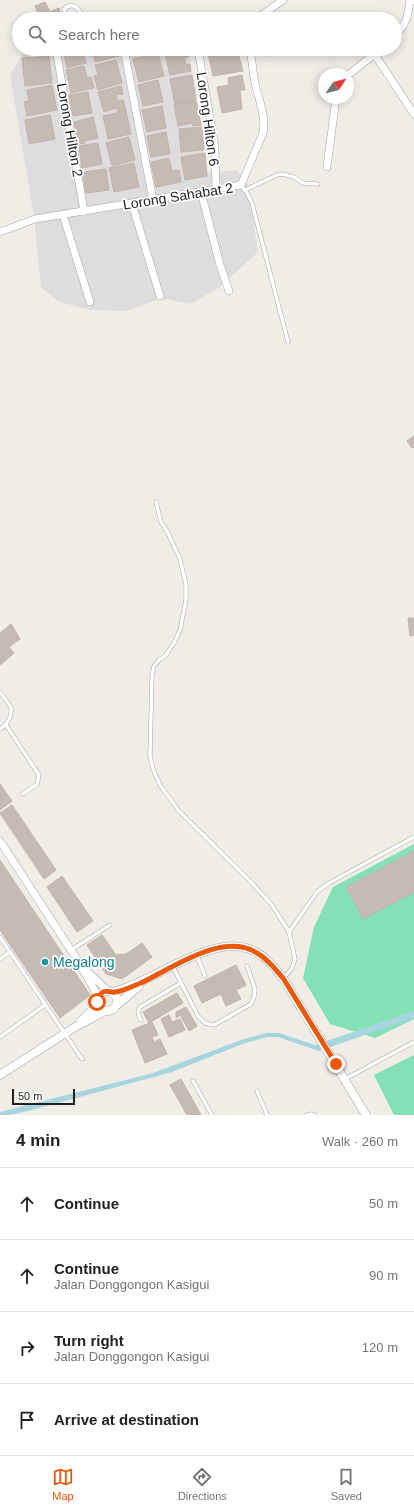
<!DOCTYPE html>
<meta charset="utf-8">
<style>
body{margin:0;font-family:Helvetica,sans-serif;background:#f6f6f6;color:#202124}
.compass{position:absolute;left:318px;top:68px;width:36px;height:36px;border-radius:50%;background:#fff;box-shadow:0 2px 10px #0003;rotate:55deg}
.scale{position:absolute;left:12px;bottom:10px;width:63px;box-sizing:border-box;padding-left:4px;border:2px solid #1f1f1f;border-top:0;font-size:11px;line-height:14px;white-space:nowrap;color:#1f1f1f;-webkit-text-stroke:3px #fff;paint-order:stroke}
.stop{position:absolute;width:12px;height:12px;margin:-9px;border:3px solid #ea580c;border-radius:50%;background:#fff}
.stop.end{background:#ea580c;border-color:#fff;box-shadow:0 1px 4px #0008}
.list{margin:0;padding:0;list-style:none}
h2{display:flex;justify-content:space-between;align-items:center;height:52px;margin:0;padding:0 16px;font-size:17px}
h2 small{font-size:13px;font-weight:400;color:#757577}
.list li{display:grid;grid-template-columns:26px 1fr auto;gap:12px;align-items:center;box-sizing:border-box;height:72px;padding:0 16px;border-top:1px solid #e0e0e0}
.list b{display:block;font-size:15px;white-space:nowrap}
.list p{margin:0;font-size:13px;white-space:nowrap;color:#757577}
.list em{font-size:13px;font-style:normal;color:#757577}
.icon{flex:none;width:22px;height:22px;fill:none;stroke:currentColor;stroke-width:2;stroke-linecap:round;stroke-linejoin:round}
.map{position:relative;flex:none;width:414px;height:1115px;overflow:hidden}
.search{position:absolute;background:#fff;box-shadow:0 2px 10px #0003;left:12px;right:12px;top:12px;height:44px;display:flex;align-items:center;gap:10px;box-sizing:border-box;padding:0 14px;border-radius:22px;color:#757577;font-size:15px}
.sheet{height:340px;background:#fff}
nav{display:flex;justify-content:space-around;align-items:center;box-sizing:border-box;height:56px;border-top:1px solid #e0e0e0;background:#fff;font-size:11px;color:#757577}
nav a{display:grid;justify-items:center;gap:2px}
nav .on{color:#ea580c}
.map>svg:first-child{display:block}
</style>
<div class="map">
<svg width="414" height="1115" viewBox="0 0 414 1115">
<rect width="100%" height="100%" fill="#f0ece6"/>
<path fill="#dedcdc" d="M32 49H188L206 173 236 170 248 184 258 252 219 288 190 304 162 298 126 311 92 310 59 302 41 287 34 217 10 75 25 51Z"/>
<g fill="#83e0b7">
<path d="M414 844V1019L375 1038 330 1024 303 978 314 927 333 887Z"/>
<path d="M414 1055V1115H394L374 1075Z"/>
</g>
<path fill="#a6d5de" d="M414 1011V1018L319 1051 278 1037H267L245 1043 172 1072 28 1111 9 1115H0V1112L153 1073 244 1039 267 1033H279L315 1045Z"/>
<g fill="#c5bbb5" stroke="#c2b2a8">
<path d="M45 2 50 12 59 8 62 17 57 19H35L40 17 35 6Z"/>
<path d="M63 49H82L86 63 67 68Z"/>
<path d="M92 49H117L119 56 95 62Z"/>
<path d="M133 49H159V51L135 56Z"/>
<path d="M188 49 190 56 184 58 186 65 190 64 191 71 170 75 165 53Z"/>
<path d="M207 49H237L243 71 213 76Z"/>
<path d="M265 49H293L267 56Z"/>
<path d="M158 53 164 76 139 82 133 59Z"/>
<path d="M49 56 52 83 25 86 22 58 30 57 31 58Z"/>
<path d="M116 60 122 83 98 90 94 76 98 75 95 65Z"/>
<path d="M84 66 87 78 91 77 94 88 71 93 66 70Z"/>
<path d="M192 75 196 100 175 104 170 79Z"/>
<path d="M242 75 245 90H240L242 109 222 113 217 87 229 85 228 78Z"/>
<path d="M158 80 163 102 143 106 138 85Z"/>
<path d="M52 85 57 110 27 116 24 102 29 101 27 90Z"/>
<path d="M121 86 123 94 116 95 118 101 123 100 126 110 118 112 117 108 104 112 98 92Z"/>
<path d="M88 92 92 113 73 116 69 95Z"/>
<path d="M196 101 201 125 193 126 192 123 178 126 174 105Z"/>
<path d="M162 106 166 128 147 132 142 110Z"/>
<path d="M126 111 131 134 108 139 103 116Z"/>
<path d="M50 115 55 139 29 144 25 120Z"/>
<path d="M93 117 98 138 84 141 85 143 79 144 74 122Z"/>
<path d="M202 127 204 150 181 152 179 129Z"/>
<path d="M166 132 170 154 151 157 147 136Z"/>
<path d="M129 137 135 160 112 166 106 143Z"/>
<path d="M98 143 102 164 82 168 79 146Z"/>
<path d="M205 153 207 176 185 180 181 157Z"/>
<path d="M169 158 172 171 179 170 181 182 156 187 151 162Z"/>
<path d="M134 163 139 187 114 192 109 168Z"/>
<path d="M106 169 109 190 86 193 83 172Z"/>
<path d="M414 436V447L412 448 407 441Z"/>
<path d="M408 618H414V635L410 636Z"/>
<path d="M11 624 20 639 9 647 14 653 0 665V633Z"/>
<path d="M0 784 12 801 0 810Z"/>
<path d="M12 805 56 870 44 879 0 813Z"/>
<path d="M414 851V892L363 919 346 887Z"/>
<path d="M0 860 90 995 60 1018 0 930Z"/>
<path d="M62 876 93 921 77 932 47 887Z"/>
<path d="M102 935 116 955 126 954 142 943 152 957 122 979 106 974 87 945Z"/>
<path d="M236 965 246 985 236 990 241 999 226 1006 221 994 202 1003 194 986Z"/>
<path d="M177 993 183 1003 149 1023 143 1012Z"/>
<path d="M186 1007 197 1026 189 1031 180 1015 176 1018V1012Z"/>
<path d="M169 1015 172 1022 180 1019 185 1030 169 1037 161 1019Z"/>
<path d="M152 1022 158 1035 152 1037 154 1042 160 1039 167 1054 145 1063 132 1030Z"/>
<path d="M181 1079 201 1115H187L170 1085Z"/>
</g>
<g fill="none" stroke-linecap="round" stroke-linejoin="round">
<defs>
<g id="service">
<path d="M68 19 64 9C74 0 80 11 85 19"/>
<path d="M92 19 114 14 118 19"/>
<path d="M241 185 247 193 252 203 288 342"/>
<path d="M245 190 277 175 283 174 294 177 303 183 318 184"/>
<path d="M156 502 161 522 167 531 180 559 186 585V600L180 630 174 643 166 655 159 660 154 666 152 676 150 756 153 769 160 785 179 811 250 881 272 905 289 932 295 959 292 968 284 978"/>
<path d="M0 692 11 707C12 717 8 724 0 729"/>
<path d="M6 725 39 775 37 784 23 794"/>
<path d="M289 932 317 892 329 883 414 837"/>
<path d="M0 937 82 1059"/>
<path d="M71 950 110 925"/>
<path d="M197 956 205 976"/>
<path d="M0 959 10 952"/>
<path d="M173 967 198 1016 205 1023 214 1025 251 1004 254 997 255 989 247 966"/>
<path d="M141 1020C138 1015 137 1012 140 1007L181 983"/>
<path d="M0 1037 45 1005"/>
<path d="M345 1079 414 1042"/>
<path d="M193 1081 212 1115"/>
<path d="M257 1091 267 1115"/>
<path d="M307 1115 311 1114 314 1115"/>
</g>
<g id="minor">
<path d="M256 19 283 0"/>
<path d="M395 35C407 24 408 16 410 0"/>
<path d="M56 49 84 211"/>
<path d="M124 49 153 200"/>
<path d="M198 49 215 147 216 190"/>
<path d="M375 55 414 114"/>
<path d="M348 75 381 49"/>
<path d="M327 167 336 98"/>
<path d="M201 192 220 265 229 291"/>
<path d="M132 204 160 296"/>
<path d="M63 215 90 302"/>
<path d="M0 232 35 219 241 185 263 133C266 115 259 101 255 83 253 72 252 60 250 49"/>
<path d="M0 841 78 961 95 991 97 1000"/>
<path d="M88 972 108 991"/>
</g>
<g id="tertiary">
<path d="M412 0H414"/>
<circle cx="107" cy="1001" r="10"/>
<path d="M112 992C151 984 210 934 249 949 264 954 274 967 283 978L366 1115"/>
<path d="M117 1005 139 986"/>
<path d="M81 1021 98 1005"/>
<path d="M0 1075 75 1027 105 1011"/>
</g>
</defs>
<use href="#service" stroke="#a6a6a6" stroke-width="4.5"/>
<use href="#minor" stroke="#a6a6a6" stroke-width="8"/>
<use href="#tertiary" stroke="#a6a6a6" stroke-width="9"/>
<use href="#service" stroke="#fff" stroke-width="3.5"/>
<use href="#minor" stroke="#fff" stroke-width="7"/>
<use href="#tertiary" stroke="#fff" stroke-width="8"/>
</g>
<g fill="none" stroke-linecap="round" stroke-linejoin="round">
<path stroke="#ea580c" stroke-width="5" d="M97 1002C98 998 99 994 103 992 107 990 111 993 115 992 124 991 132 986 141 983 171 969 223 931 257 953 268 959 275 969 283 978L336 1064"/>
</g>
<circle fill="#0f9aa8" stroke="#fff" stroke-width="1.5" cx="45" cy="962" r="4"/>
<g text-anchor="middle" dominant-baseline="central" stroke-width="3.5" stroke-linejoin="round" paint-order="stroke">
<g font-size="14" fill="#1f1f1f" stroke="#fff">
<text transform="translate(208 119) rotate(82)">Lorong Hilton 6</text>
<text transform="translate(70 130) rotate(80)">Lorong Hilton 2</text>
<text transform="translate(178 196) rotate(-9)">Lorong Sahabat 2</text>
</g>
<g font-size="14" fill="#0d838f" stroke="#fff" text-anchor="start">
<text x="53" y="962">Megalong</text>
</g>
</g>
</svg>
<svg class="compass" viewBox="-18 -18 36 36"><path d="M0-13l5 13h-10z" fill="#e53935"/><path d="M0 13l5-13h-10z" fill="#757577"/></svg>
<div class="scale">50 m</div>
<div class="stop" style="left:97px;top:1002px"></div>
<div class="stop end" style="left:336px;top:1064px"></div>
<div class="search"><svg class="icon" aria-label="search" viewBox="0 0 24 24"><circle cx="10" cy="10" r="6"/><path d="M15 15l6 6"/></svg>Search here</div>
</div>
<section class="sheet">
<h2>4 min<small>Walk · 260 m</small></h2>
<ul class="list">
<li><svg class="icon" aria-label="ahead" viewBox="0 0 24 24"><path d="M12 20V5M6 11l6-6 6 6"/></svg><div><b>Continue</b></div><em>50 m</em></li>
<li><svg class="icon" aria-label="ahead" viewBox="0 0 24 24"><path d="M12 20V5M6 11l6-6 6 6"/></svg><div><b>Continue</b><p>Jalan Donggongon Kasigui</p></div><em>90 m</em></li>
<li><svg class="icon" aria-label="right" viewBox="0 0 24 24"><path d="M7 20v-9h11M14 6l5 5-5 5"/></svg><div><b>Turn right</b><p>Jalan Donggongon Kasigui</p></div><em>120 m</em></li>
<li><svg class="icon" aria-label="arrive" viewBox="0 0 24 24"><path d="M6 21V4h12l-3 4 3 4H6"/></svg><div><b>Arrive at destination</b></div></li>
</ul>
</section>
<nav>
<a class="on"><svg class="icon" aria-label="map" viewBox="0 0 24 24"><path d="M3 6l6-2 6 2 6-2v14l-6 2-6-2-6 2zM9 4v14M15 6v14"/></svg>Map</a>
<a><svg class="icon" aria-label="directions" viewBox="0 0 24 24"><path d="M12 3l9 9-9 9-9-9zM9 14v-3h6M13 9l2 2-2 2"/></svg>Directions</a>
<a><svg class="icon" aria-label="saved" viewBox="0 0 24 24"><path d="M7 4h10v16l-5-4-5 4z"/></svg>Saved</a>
</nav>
